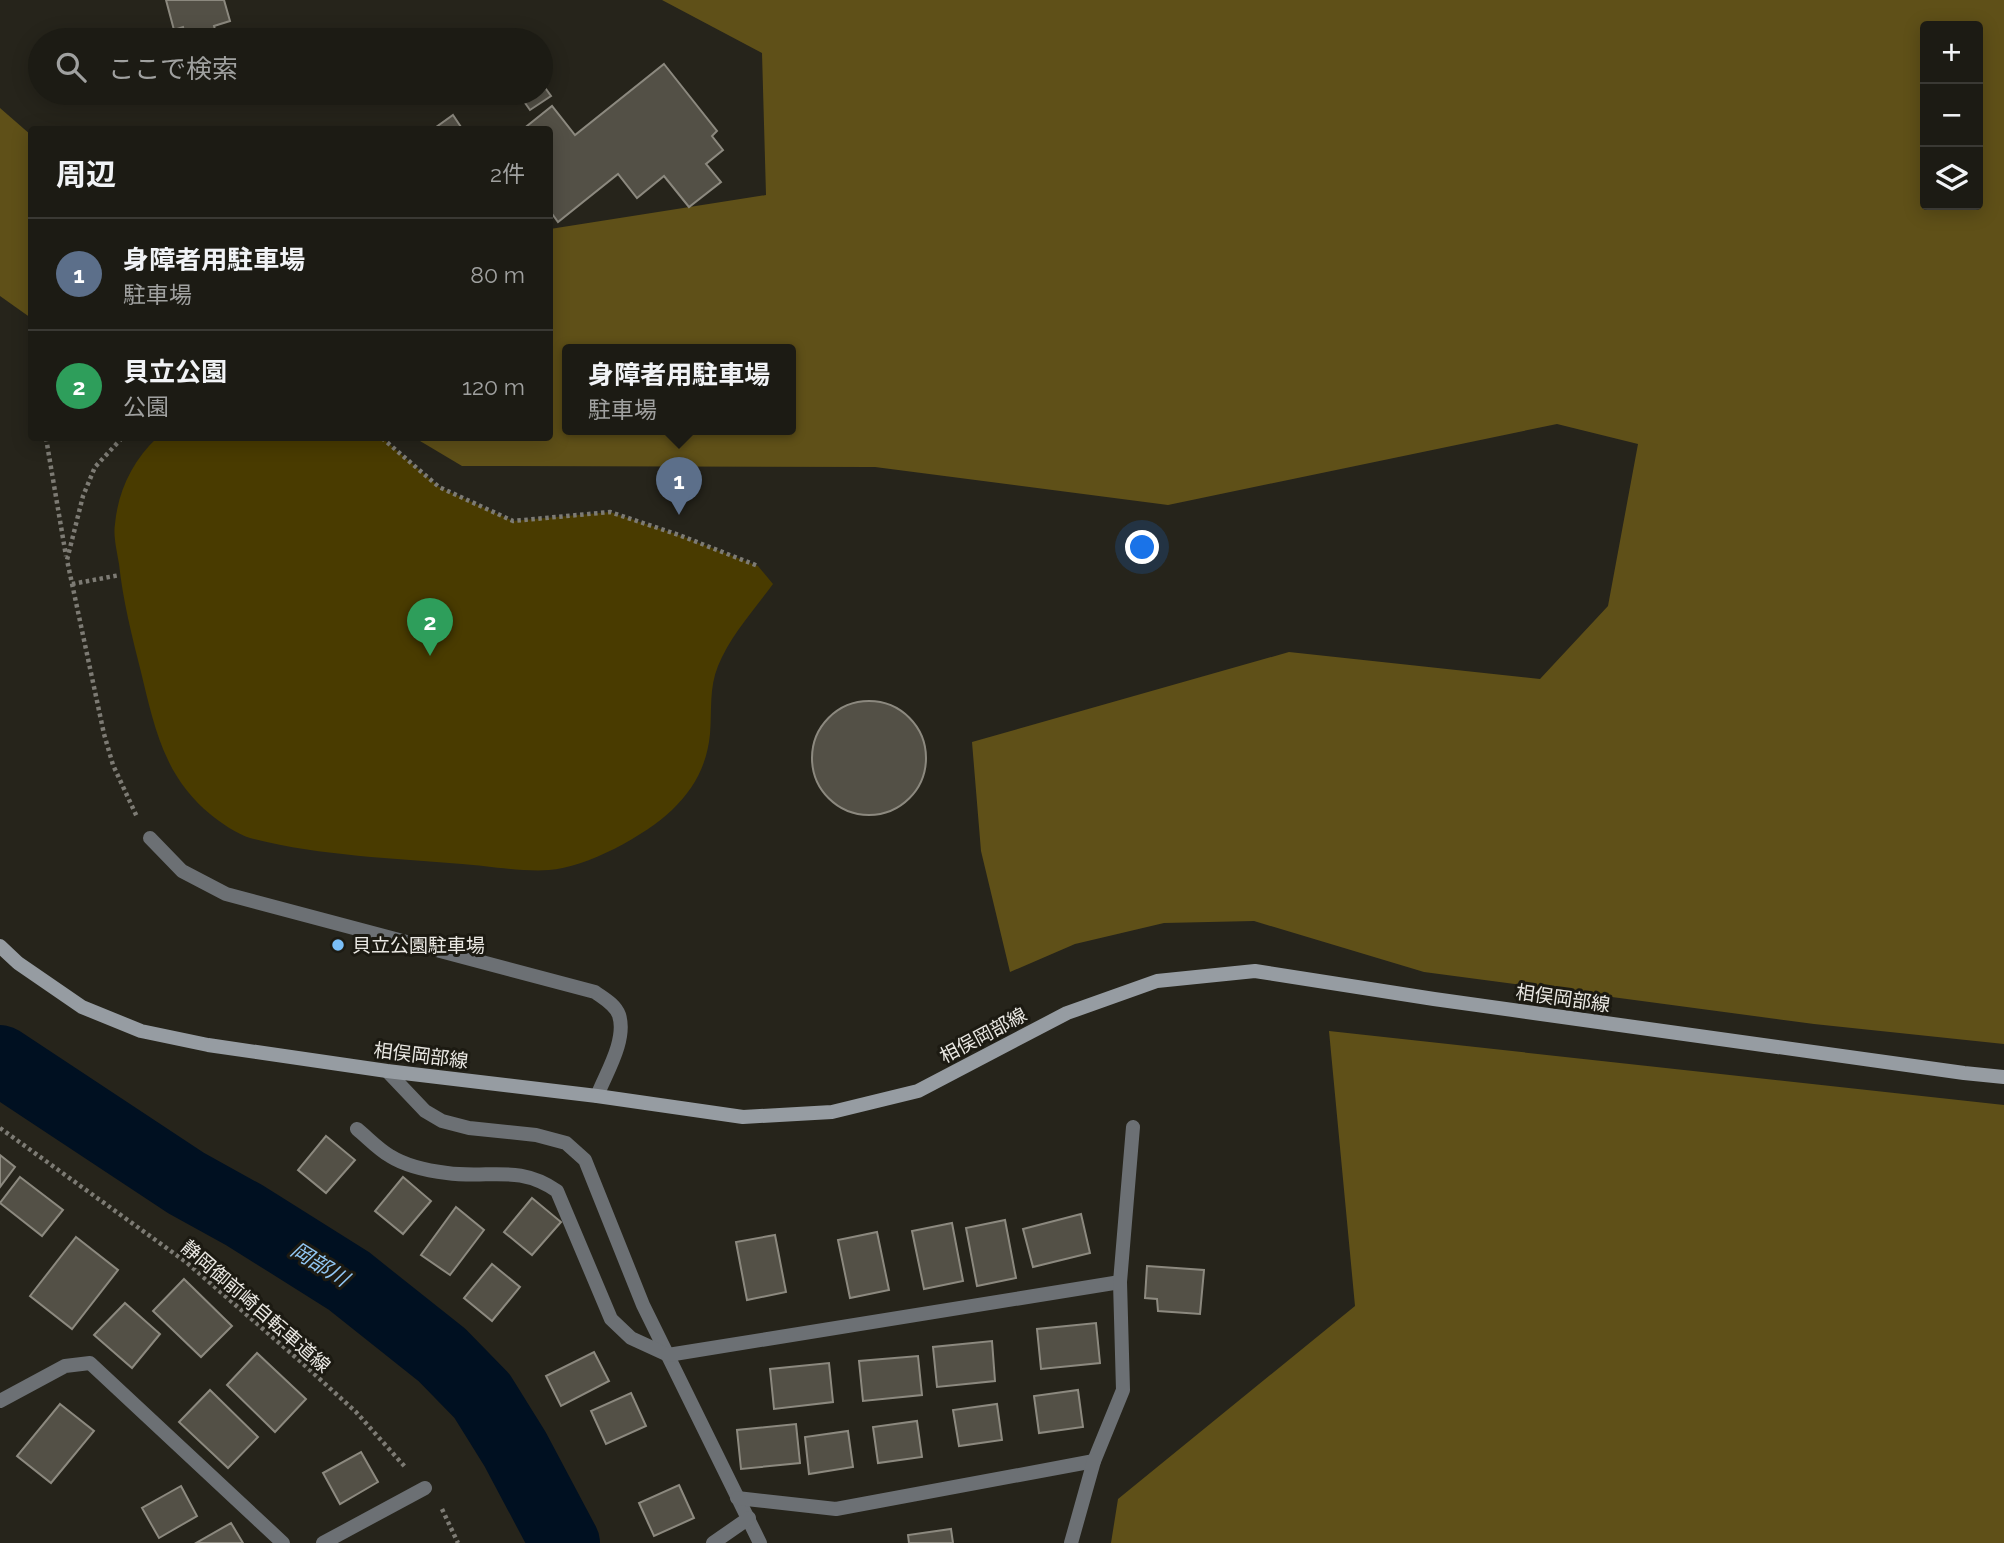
<!DOCTYPE html>
<html lang="ja">
<meta charset="utf-8">
<style>
body{margin:0;font-family:Raleway,"Noto Sans JP",sans-serif;background:#25241d;color:#f1f3f6}
.controls{position:absolute;right:21px;top:21px;display:grid;overflow:hidden;border-radius:7px;box-shadow:0 4px 18px #0003}
.controls button{width:63px;height:63px;display:grid;place-items:center;padding:0;border:0;border-bottom:2px solid #3a3934;background:#1c1b14;color:#f1f3f6;font:35px sans-serif}
.you{position:absolute;left:1143px;top:548px;width:24px;height:24px;margin:-18px;border:5px solid #fff;border-radius:50%;background:#1a73e8;box-shadow:0 0 0 10px #1a73e833}
.badge{display:grid;place-items:center;width:46px;height:46px;border-radius:50%;background:#7abff8;color:#fff;font-size:23px;font-weight:700}
.pin{position:absolute;translate:-50% -58px;filter:drop-shadow(0 2px 4px #0008)}
.pin::after{content:'';position:absolute;top:37px;width:24px;height:21px;background:inherit;clip-path:polygon(0 0,100% 0,50% 100%)}
.popup{position:absolute;left:562px;top:344px;width:234px;height:91px;box-sizing:border-box;display:grid;place-content:center;border-radius:7px;background:#1c1b14;filter:drop-shadow(0 2px 5px #0005);font-size:23px;white-space:nowrap;color:#a0a1a0}
.popup b{font-size:26px;color:#f1f3f6}
.popup::after{content:'';position:absolute;left:50%;top:100%;margin-left:-14px;border:14px solid transparent;border-top-color:#1c1b14}
.list{margin:0;padding:0;list-style:none}
h2{display:flex;justify-content:space-between;align-items:center;height:91px;margin:0;padding:0 28px;font-size:30px}
h2 small{font-size:23px;font-weight:400;color:#a0a1a0}
.list li{display:grid;grid-template-columns:46px 1fr auto;gap:21px;align-items:center;box-sizing:border-box;height:112px;padding:0 28px;border-top:2px solid #3a3934}
.list b{display:block;font-size:26px;white-space:nowrap}
.list p{margin:0;font-size:23px;white-space:nowrap;color:#a0a1a0}
.list em{font-size:23px;font-style:normal;color:#a0a1a0}
.icon{flex:none;width:38px;height:38px;fill:none;stroke:currentColor;stroke-width:2;stroke-linecap:round;stroke-linejoin:round}
.map{position:relative;flex:none;width:2004px;height:1543px;overflow:hidden}
.search{position:absolute;background:#1c1b14;box-shadow:0 4px 18px #0003;left:28px;top:28px;width:525px;height:77px;display:flex;align-items:center;gap:18px;box-sizing:border-box;padding:0 24px;border-radius:38px;color:#a0a1a0;font-size:26px}
.panel{position:absolute;background:#1c1b14;box-shadow:0 4px 18px #0003;left:28px;top:126px;width:525px;height:315px;border-radius:7px}
.map>svg:first-child{display:block}
</style>
<div class="map">
<svg width="2004" height="1543" viewBox="0 0 2004 1543">
<rect width="100%" height="100%" fill="#26241b"/>
<path fill="#493b00" d="M157 438H382L439 487 513 521 610 512 679 535 758 566 773 584C754 610 730 636 718 666 709 688 712 710 710 734 707 765 694 789 672 810 646 835 586 868 549 870 524 872 488 866 462 864 392 858 319 856 250 838 237 834 221 823 210 814 193 800 177 780 168 760 155 733 148 701 141 672 132 636 123 601 119 564 117 551 113 536 115 524 118 491 133 460 157 438Z"/>
<g fill="#5f5018" fill-rule="evenodd">
<path d="M662 0H2004V1044L1814 1024 1424 972 1254 921 1164 923 1075 944 1010 972 981 851 972 742 1289 652 1540 679 1608 606 1638 444 1557 424 1168 505 875 467 462 466 415 438H550V229L766 195 762 53ZM1978 26V205H1925V26ZM567 349H791V429H567Z"/>
<path d="M0 108 31 135V318L0 296Z"/>
<path d="M1329 1031 2004 1105V1543H1111L1118 1499 1355 1306Z"/>
</g>
<g fill="none" stroke-linecap="round" stroke-linejoin="round">
<path stroke="#001021" stroke-width="70" d="M0 1060 186 1183 244 1215 349 1281 442 1355 482 1396 515 1449 565 1543"/>
</g>
<g fill="#535046" stroke="#8c897f" stroke-width="2">
<path d="M166 0H224L230 21 214 26 218 40H186L183 27 174 30Z"/>
<path d="M664 64 717 131 712 136 723 150 706 164 721 182 689 207 664 176 637 198 618 174 558 222 550 211V130H522L552 106 575 135Z"/>
<path d="M541 82 551 96 530 110 518 93H541Z"/>
<path d="M453 115 463 130H432Z"/>
<circle cx="869" cy="758" r="57"/>
<path d="M326 1136 355 1160 326 1193 298 1170Z"/>
<path d="M0 1155 15 1167 0 1187Z"/>
<path d="M20 1177 63 1210 42 1236 0 1203Z"/>
<path d="M403 1177 431 1201 403 1234 375 1211Z"/>
<path d="M532 1198 561 1222 532 1255 504 1232Z"/>
<path d="M456 1207 484 1230 450 1275 421 1255Z"/>
<path d="M1081 1214 1090 1253 1033 1267 1023 1229Z"/>
<path d="M1005 1220 1016 1278 977 1286 966 1228Z"/>
<path d="M952 1223 963 1281 924 1289 912 1231Z"/>
<path d="M877 1232 889 1290 850 1298 838 1240Z"/>
<path d="M775 1235 786 1292 747 1300 736 1242Z"/>
<path d="M76 1237 118 1270 72 1329 30 1296Z"/>
<path d="M492 1264 520 1287 492 1321 464 1298Z"/>
<path d="M1147 1266 1204 1270 1200 1314 1158 1311 1157 1299 1145 1298Z"/>
<path d="M184 1279 232 1326 201 1357 153 1311Z"/>
<path d="M125 1303 160 1334 132 1368 94 1335Z"/>
<path d="M1096 1323 1100 1363 1041 1369 1037 1329Z"/>
<path d="M992 1341 995 1381 937 1387 933 1347Z"/>
<path d="M594 1352 609 1381 561 1406 546 1376Z"/>
<path d="M257 1353 306 1399 275 1432 227 1385Z"/>
<path d="M918 1356 922 1395 863 1401 859 1361Z"/>
<path d="M829 1363 833 1402 774 1409 770 1369Z"/>
<path d="M210 1390 258 1437 228 1468 179 1422Z"/>
<path d="M1078 1390 1083 1427 1039 1433 1034 1396Z"/>
<path d="M631 1393 646 1426 606 1444 591 1411Z"/>
<path d="M60 1404 94 1431 51 1483 17 1456Z"/>
<path d="M997 1404 1002 1440 959 1446 953 1410Z"/>
<path d="M917 1421 922 1457 878 1463 873 1427Z"/>
<path d="M796 1424 800 1463 741 1469 737 1430Z"/>
<path d="M848 1431 853 1467 809 1474 805 1437Z"/>
<path d="M361 1452 378 1482 340 1504 323 1473Z"/>
<path d="M679 1485 694 1518 654 1536 639 1503Z"/>
<path d="M181 1486 197 1516 159 1538 142 1508Z"/>
<path d="M231 1523 243 1543H196Z"/>
<path d="M951 1529 953 1543H909L908 1535Z"/>
</g>
<g fill="none" stroke-linecap="round" stroke-linejoin="round">
<g stroke="#7d7b74" stroke-width="4.5" stroke-dasharray="3.5 3.5" stroke-linecap="butt">
<path d="M46 438 66 556"/>
<path d="M122 438 95 467 83 496 67 560 104 734 113 765 137 817"/>
<path d="M382 438 439 487 513 521 610 512 679 535 758 566"/>
<path d="M72 584 120 575"/>
<path d="M0 1128 186 1262 301 1362 356 1412 406 1468"/>
<path d="M442 1509 458 1543"/>
</g>
<g stroke="#6c7074" stroke-width="14">
<path d="M150 838 182 871 226 894 595 992C603 998 615 1004 619 1015 627 1040 606 1073 597 1096"/>
<path d="M387 1071 425 1111 442 1121 469 1128 536 1135 566 1143 585 1160 643 1305 760 1543"/>
<path d="M357 1129C368 1138 378 1149 390 1156 406 1166 430 1171 447 1173 489 1179 518 1164 557 1191L611 1319 631 1338 668 1355 1120 1282"/>
<path d="M0 1401 65 1366 90 1363 283 1543"/>
<path d="M737 1498 836 1509 1094 1461"/>
<path d="M323 1543 425 1488"/>
<path d="M713 1543 749 1518"/>
<path d="M1071 1543 1094 1461 1123 1390 1120 1282 1133 1127"/>
</g>
<path stroke="#969ca2" stroke-width="14" d="M0 946 18 963 82 1007 141 1031 208 1045 387 1071 597 1096 743 1117 832 1112 918 1091 1067 1013 1157 981 1255 971 1434 999 1964 1073 2004 1077"/>
</g>
<circle fill="#7abff8" stroke="#1c1a12" stroke-width="2.5" cx="338" cy="945" r="7"/>
<g text-anchor="middle" dominant-baseline="central" stroke-width="6" stroke-linejoin="round" paint-order="stroke">
<g font-size="19" fill="#eae8e3" stroke="#1c1a12" text-anchor="start">
<text x="352" y="945">貝立公園駐車場</text>
</g>
<g font-size="19" fill="#eae8e3" stroke="#1c1a12">
<text transform="translate(1563 998) rotate(8)">相俣岡部線</text>
<text transform="translate(983 1035) rotate(-28)">相俣岡部線</text>
<text transform="translate(421 1055) rotate(7)">相俣岡部線</text>
<text transform="translate(256 1306) rotate(41)">静岡御前崎自転車道線</text>
</g>
<g font-size="21" font-style="italic" fill="#92c7f4" stroke="#1c1a12">
<text transform="translate(320 1264) rotate(32)">岡部川</text>
</g>
</g>
</svg>
<div class="controls">
<button>+</button>
<button>−</button>
<button><svg class="icon" aria-label="layers" viewBox="0 0 24 24"><path d="M12 4l9 5-9 5-9-5zM3 14l9 5 9-5"/></svg></button>
</div>
<div class="you"></div>
<div class="pin badge" style="left:679px;top:515px;background:#5c6f8a">1</div>
<div class="popup"><b>身障者用駐車場</b>駐車場</div>
<div class="pin badge" style="left:430px;top:656px;background:#2e9e5b">2</div>
<div class="search"><svg class="icon" aria-label="search" viewBox="0 0 24 24"><circle cx="10" cy="10" r="6"/><path d="M15 15l6 6"/></svg>ここで検索</div>
<section class="panel">
<h2>周辺<small>2件</small></h2>
<ul class="list">
<li><span class="badge" style="background:#5c6f8a">1</span><div><b>身障者用駐車場</b><p>駐車場</p></div><em>80 m</em></li>
<li><span class="badge" style="background:#2e9e5b">2</span><div><b>貝立公園</b><p>公園</p></div><em>120 m</em></li>
</ul>
</section>
</div>
